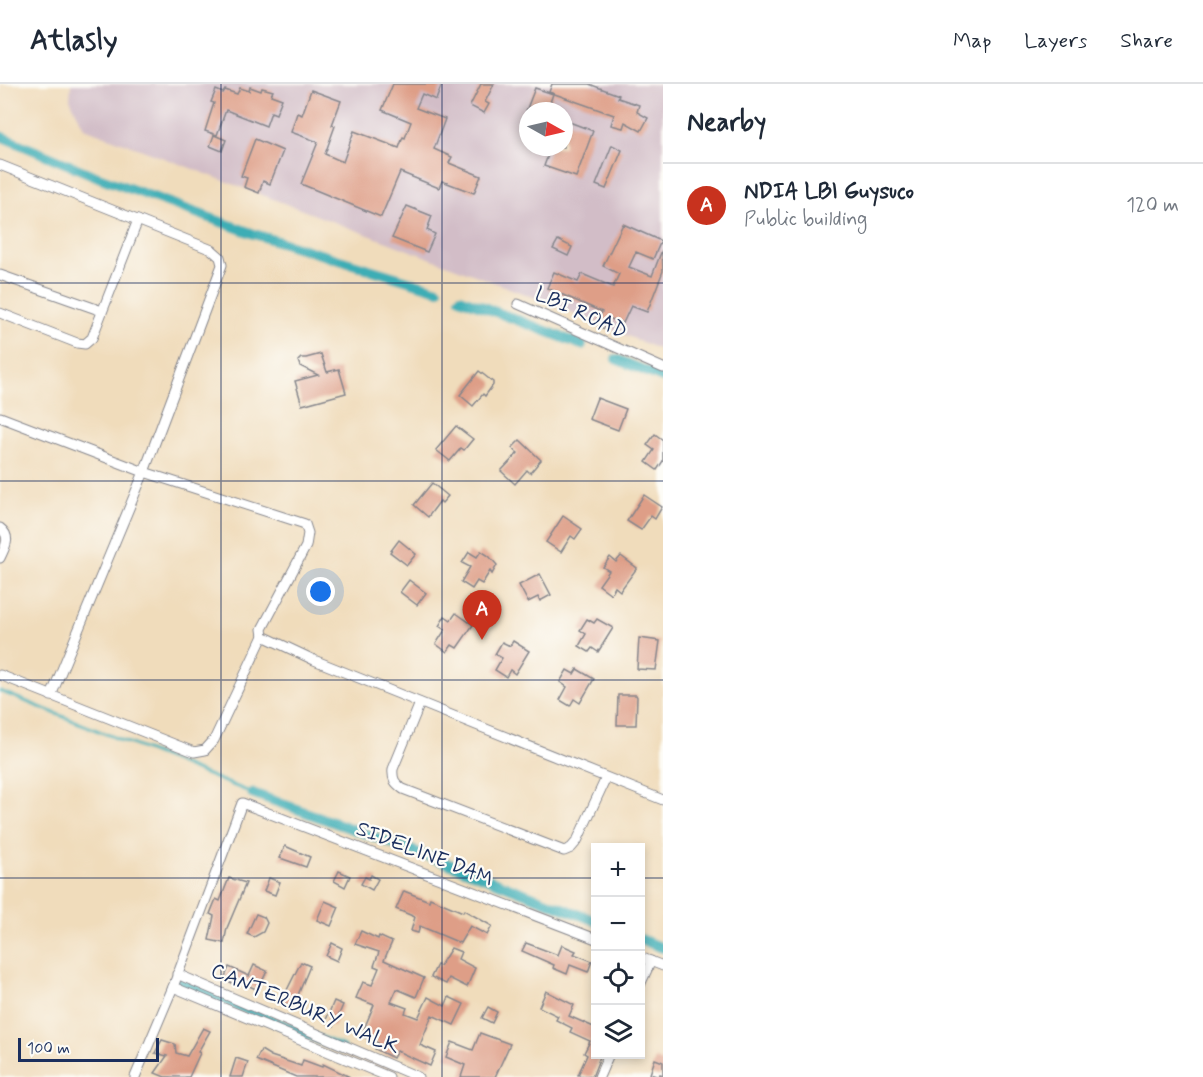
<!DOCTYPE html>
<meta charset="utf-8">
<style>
body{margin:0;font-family:Mynerve,sans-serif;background:#f6f6f7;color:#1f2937}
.controls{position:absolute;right:18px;bottom:18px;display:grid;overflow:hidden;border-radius:0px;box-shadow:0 3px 9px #0003}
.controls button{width:54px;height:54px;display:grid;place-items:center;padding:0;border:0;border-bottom:2px solid #e0e1e3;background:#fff;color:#1f2937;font:30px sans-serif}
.compass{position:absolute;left:519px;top:18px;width:54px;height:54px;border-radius:50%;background:#fff;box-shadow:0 3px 9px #0003;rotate:98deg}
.scale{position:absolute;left:18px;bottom:15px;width:141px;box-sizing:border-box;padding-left:6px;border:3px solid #1b2f5e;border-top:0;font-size:16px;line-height:21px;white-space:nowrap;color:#1b2f5e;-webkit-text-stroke:4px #fdfcf7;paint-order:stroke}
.you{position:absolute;left:321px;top:508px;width:21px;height:21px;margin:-15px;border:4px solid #fff;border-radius:50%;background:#1a73e8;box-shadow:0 0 0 9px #1a73e833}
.badge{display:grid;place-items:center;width:39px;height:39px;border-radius:50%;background:#c8321e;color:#fff;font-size:20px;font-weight:700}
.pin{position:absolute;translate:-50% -50px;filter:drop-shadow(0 2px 3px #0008)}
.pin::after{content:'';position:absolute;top:32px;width:21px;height:18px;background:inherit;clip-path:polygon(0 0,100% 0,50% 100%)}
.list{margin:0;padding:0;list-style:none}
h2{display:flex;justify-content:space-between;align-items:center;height:78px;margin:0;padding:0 24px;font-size:26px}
h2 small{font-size:20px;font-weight:400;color:#747a83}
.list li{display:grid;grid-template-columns:39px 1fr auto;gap:18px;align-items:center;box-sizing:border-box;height:84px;padding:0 24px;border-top:2px solid #e0e1e3}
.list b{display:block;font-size:22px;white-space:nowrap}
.list p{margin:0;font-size:20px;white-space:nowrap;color:#747a83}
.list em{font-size:20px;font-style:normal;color:#747a83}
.icon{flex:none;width:33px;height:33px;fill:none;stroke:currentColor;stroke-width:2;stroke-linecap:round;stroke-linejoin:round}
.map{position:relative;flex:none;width:663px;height:993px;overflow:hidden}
header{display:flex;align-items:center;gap:36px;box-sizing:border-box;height:84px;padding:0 30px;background:#fff;border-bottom:2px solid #e0e1e3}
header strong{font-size:28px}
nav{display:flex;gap:33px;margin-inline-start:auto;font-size:21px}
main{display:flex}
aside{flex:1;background:#fff}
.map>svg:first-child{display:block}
</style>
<header>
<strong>Atlasly</strong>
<nav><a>Map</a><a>Layers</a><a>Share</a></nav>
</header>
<main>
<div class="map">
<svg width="663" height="993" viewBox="0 0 663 993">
<rect width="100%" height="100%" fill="#fdfcf7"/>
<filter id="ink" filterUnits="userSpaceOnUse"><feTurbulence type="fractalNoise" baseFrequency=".0167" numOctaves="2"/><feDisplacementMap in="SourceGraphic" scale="12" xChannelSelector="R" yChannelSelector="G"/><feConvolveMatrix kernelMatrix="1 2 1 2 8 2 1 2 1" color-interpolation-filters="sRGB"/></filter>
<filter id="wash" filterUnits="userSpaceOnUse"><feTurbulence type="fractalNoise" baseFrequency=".008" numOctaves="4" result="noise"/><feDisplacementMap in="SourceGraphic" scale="24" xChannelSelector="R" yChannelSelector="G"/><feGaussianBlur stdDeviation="1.35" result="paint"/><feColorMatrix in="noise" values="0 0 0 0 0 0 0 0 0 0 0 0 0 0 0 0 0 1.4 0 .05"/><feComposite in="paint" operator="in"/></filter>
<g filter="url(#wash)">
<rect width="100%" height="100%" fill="#f0dcbb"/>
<path fill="#d2bdc7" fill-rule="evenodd" d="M71 0H663V267L549 219 84 44 70 15ZM528 27H564V63H528Z"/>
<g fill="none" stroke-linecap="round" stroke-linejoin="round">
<path stroke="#3cadb5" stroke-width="3" d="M0 607 252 709"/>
<g stroke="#3cadb5" stroke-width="10">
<path d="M0 52 98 93 254 150 438 206"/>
<path d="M460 214 582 261"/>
<path d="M616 275 663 294"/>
<path d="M252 709 444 778 596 837"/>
<path d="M640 855 663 864"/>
<path d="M177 897 342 965"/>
</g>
</g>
<g id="blocks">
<g fill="#de9e87">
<path d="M393 0H442L436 16 422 10 416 24 445 35 434 65 452 73 449 79 481 92 474 109 442 97 439 104 400 88 381 133 301 100 318 58 291 48 297 29 302 31 311 6 341 17 332 41 335 42 325 70 343 78 354 47 399 64 403 53 405 54 411 38 382 26Z"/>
<path d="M481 0H494L485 18 489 20 484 29 470 22Z"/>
<path d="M552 0H589L619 11 618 14 639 21 637 28 648 34 641 47 625 38 623 44 611 41 614 31 549 8Z"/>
<path d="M250 3 261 7 262 4 273 7 271 11 282 15 276 30 271 28 266 42 226 26 217 51 205 47 214 19 211 18 216 6 223 9 225 6 237 10 240 4 249 7Z"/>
<path d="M535 4 553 10 547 27H526Z"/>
<path d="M564 36 593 47 576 93 544 82 551 63H564Z"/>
<path d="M214 51 226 56 222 67 210 62Z"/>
<path d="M255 55 283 67 270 100 263 97 259 109 244 103 247 94 241 92Z"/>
<path d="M612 61 622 66 606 105 596 101Z"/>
<path d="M407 122 432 132 427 146 435 150 427 168 392 154Z"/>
<path d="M623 140 661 157 653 175 636 168 629 183 652 192 662 166 663 187 647 228 631 222 623 239 608 234 604 245 597 241 602 228 547 204 554 188 578 198 582 190 613 203 619 190 603 182Z"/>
<path d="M558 156 572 163 568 172 553 165Z"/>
<path d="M321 270 327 288 339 285 346 309 302 321 295 297 318 291 300 282 298 277 301 274H306Z"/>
<path d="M479 287 493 298V301L485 312 483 310 473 322 460 311Z"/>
<path d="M597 314 626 325 618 346 589 335Z"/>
<path d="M456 342 473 355 464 366 461 364 450 377 436 366Z"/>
<path d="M655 350 663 356V377L657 386 646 378 654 366 647 361Z"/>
<path d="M520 356 541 376 530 389 527 386 515 400 501 387 518 369 512 364Z"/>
<path d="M432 399 448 412 442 419 440 417 428 433 414 421Z"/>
<path d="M644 411 662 423 655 435 651 432 641 446 627 437Z"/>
<path d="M563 432 582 445 575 455 571 452 561 468 546 458Z"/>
<path d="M399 456 416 470 407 481 390 468Z"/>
<path d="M481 467 489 472 497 481 492 490 490 487 482 500 477 497 472 505 461 498 470 483 462 479 469 468 477 473Z"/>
<path d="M621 472 637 484 620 507 615 503 611 510 599 501 609 487 603 483 610 473 616 478Z"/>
<path d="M540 490 551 511 540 517 538 513 528 518 519 501Z"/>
<path d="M409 496 426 509 417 521 400 508Z"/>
<path d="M456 529 473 541 457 564 452 561 447 568 436 560 445 546 439 542 445 532 451 536Z"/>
<path d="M587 535 594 539 597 535 613 544 598 568 592 564 589 568 579 562 586 550 580 546Z"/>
<path d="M639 554 660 557 656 586 637 585Z"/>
<path d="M513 557 529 567 515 590 510 586 506 593 495 586 502 574 495 570 502 558 510 562Z"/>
<path d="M577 585 594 595 580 619 574 615 570 622 560 616 567 603 560 598 567 586 574 590Z"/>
<path d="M618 611H636L637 613 636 641H617Z"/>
<path d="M285 762 310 773 306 783 280 774Z"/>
<path d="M339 787 350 792 345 803 334 797Z"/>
<path d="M371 791 378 795 372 806 361 800 365 793 369 795Z"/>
<path d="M229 794 246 799 227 844 224 859 209 856 214 832 210 830 216 815 220 817Z"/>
<path d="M269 794 280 798 275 811 264 807Z"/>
<path d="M404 807 429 817 430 814 463 828 464 826 492 842 487 851 470 842 460 859 420 842 418 849 411 847 415 833 396 825Z"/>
<path d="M325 817 339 823 331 842 317 836Z"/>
<path d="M256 830 264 833 267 839 263 848 254 853 247 850Z"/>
<path d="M361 847 378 855 379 852 392 858 384 876 424 894 416 913 397 905 391 918 407 924 405 929 418 934 428 913 445 922 449 913 464 920 454 941 432 931 420 961 436 968 430 982 397 967 393 974 375 965 378 959 361 952 374 921 356 914 363 898 372 901 379 884 374 882 379 868 355 860Z"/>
<path d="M332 859 342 864 337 877 326 872Z"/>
<path d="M526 859 558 871 562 861 576 867 574 870 592 877 588 888 570 881 567 890 553 884 554 881 522 867Z"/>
<path d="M451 864 461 868 458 875 475 884 467 903 449 894 446 900 431 893 437 881 440 882Z"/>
<path d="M301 878 310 882 293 923 281 918Z"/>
<path d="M254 881 267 887 258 906 236 896 234 900 224 895 229 883 249 892Z"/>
<path d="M546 907 574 921 569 932 596 944V970H601L592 993 578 991 587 971 584 969 590 957 570 948 572 944 556 936 558 932 539 923Z"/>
<path d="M334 917 343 921 334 942 325 938Z"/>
<path d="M488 923 497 928 492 939 482 934Z"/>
<path d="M203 944 210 947 198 968 200 969 189 993H165L155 989 167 972 155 969 162 956 175 960 176 969 187 972Z"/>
<path d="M480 949 510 960 495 993H461L465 981 446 973 452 958 473 966Z"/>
<path d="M261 966 271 972 301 982 303 976 322 983 323 980 350 993H296L256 976Z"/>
<path d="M236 974 248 978 243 993H230Z"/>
<path d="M655 975 663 978V991L660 990 659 993 650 990Z"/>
</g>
</g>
</g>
<g filter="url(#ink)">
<use href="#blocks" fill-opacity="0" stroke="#86868c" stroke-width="1.5"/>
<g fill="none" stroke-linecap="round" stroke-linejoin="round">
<defs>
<g id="minor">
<path d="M0 81 212 166 220 173 222 181 144 388 51 612"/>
<path d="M0 191 102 227"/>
<path d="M518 220 663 284"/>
<path d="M0 229 77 259 85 260 92 254 138 136"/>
<path d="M0 333 144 388 305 440 308 449 306 462 262 545 263 552 314 576 663 716"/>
<path d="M0 444C12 453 5 463 0 474"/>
<path d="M0 591 194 668 205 666 214 656 263 552"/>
<path d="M420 619 393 685C392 696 395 699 403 705L564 767 571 764 577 757 606 694"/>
<path d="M640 873 663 882"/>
<path d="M177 890 418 993"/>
<path d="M640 901 651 877"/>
<path d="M173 903 389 993"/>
<path d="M135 993 173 903 242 719 596 855"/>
<path d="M599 993 609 970"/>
</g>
</defs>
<use href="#minor" stroke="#86868c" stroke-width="11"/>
<use href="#minor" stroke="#fff" stroke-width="9"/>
</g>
</g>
<path fill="none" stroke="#1b2f5e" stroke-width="1.5" stroke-opacity="0.55" d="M221 0V993M442 0V993M0 199H663M0 397H663M0 596H663M0 794H596M640 794H663"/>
<g text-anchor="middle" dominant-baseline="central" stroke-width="4.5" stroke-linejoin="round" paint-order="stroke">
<g font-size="21" fill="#1b2f5e" stroke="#fdfcf7">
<text transform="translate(581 229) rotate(24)">LBI ROAD</text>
<text transform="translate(425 770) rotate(21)">SIDELINE DAM</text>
<text transform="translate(305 925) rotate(23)">CANTERBURY WALK</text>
</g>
</g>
</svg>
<div class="controls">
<button>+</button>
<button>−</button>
<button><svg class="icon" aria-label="locate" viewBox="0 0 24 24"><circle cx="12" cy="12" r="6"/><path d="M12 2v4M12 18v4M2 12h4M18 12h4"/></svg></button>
<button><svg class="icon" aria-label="layers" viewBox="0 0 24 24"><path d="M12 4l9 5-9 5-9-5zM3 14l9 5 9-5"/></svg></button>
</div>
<svg class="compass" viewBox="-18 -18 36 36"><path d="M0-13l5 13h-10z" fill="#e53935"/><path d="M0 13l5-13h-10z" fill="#747a83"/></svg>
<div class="scale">100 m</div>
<div class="you"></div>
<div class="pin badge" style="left:482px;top:556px">A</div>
</div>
<aside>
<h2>Nearby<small></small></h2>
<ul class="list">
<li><span class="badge">A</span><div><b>NDIA LBI Guysuco</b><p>Public building</p></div><em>120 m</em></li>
</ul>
</aside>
</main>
